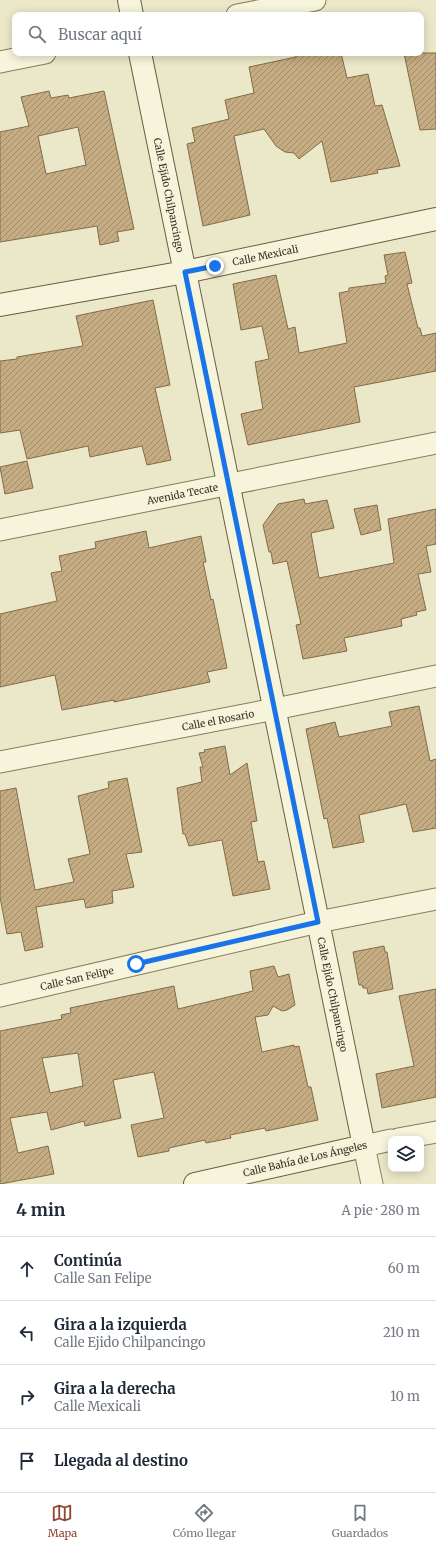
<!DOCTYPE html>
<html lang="es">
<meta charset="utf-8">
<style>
body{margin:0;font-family:Merriweather,serif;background:#f6f6f7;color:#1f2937}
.controls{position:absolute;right:12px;bottom:12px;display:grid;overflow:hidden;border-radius:8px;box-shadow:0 2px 10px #0003}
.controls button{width:36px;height:36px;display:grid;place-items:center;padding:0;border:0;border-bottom:1px solid #e0e1e3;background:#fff;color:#1f2937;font:20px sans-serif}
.stop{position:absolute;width:12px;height:12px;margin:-9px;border:3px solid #1a73e8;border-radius:50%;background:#fff}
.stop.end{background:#1a73e8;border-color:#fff;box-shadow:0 1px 4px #0008}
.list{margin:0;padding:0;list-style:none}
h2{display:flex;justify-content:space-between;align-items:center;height:52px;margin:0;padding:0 16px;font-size:17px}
h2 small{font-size:13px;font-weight:400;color:#747a83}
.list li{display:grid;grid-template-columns:26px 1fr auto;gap:12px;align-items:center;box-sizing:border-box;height:64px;padding:0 16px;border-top:1px solid #e0e1e3}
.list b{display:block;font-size:15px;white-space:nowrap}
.list p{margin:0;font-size:13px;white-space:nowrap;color:#747a83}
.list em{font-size:13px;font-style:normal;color:#747a83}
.icon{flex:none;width:22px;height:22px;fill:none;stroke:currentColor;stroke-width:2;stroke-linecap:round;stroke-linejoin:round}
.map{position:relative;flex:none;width:436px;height:1184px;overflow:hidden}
.search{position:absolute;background:#fff;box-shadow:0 2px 10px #0003;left:12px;right:12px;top:12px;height:44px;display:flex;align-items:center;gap:10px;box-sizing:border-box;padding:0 14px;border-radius:8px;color:#747a83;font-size:15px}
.sheet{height:308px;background:#fff}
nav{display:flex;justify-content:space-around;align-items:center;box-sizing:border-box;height:56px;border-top:1px solid #e0e1e3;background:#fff;font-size:11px;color:#747a83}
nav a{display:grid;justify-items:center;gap:2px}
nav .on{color:#904634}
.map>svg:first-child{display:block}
</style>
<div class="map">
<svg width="436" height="1184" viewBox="0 0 436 1184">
<defs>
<pattern id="building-hatch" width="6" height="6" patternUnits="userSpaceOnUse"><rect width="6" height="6" fill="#c6ac82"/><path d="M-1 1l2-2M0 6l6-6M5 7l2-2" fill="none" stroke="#a28d6a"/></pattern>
</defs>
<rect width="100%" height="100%" fill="#ebe8c9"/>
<g fill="url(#building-hatch)" stroke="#836b47" fill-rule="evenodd">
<path d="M295 53H341L347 78 368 74 375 106 382 105 400 166 377 170 378 173 331 182 322 141 299 159 294 153 285 152 276 146 264 129 234 136 250 215 203 226 187 144 195 142 192 128 229 119 225 100 254 93 249 67 296 57Z"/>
<path d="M404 53H436V129L420 130Z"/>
<path d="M49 91 51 98 68 95 69 98 104 91 134 229 117 232 119 241 100 245 97 226 0 242V132L29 126 21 97ZM78 127 86 165 46 174 38 136Z"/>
<path d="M405 252 412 283 407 284 418 328H420L422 336 436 333V371L354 387 360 422 248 445 241 414 263 409 255 362 269 359 262 326 241 330 233 284 276 275 288 329 295 327 299 353 347 343 339 293 349 291V288L386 283 385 276 388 275 384 255Z"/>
<path d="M153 300 170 385 155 388 171 460 147 465 142 446 90 457 88 446 27 459 20 430 0 433V361L17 359V357L83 346 76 316Z"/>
<path d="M27 461 33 488 5 494 0 467Z"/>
<path d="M304 499 305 504 327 500 334 528 311 533 319 578 394 563 388 519 436 509V544L426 546 431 572 418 574 426 610 416 612 417 615 401 619 402 626 344 638 347 651 303 659 296 625 301 624 287 561 273 564 271 552H269L263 525 278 504Z"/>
<path d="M377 505 381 530 361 535 354 509Z"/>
<path d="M146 531 149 548 201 536 206 562H203L211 600 213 599 227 668 207 672 210 682 114 702V700L62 710 55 675 0 687V614L57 601 51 573 62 571 59 556 96 548 95 542Z"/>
<path d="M419 706 430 761 436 759V828L413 832 406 804 359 815 364 842 333 848 327 818 324 819 306 729 335 722 339 737 392 726 389 712Z"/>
<path d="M225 746 230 775 247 763 257 821 251 822 258 862 264 861 270 889 233 896 222 840 189 846 185 834H183L177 788 202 782 200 767H203L199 753 205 752 204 750Z"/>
<path d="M127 778 142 852 126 854 134 887 112 891 113 903 86 908 84 899 36 907 43 947 25 951 21 932 7 934 0 897V791L16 788 35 890 74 882 68 859 90 854 78 796 109 788 108 782Z"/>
<path d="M384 946 385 952H387L393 989 368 994 367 988H363L362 985H359L353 952Z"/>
<path d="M274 966 278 977 289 974 295 1005 287 1010 282 1011 273 1006 268 1015 255 1017 262 1052 294 1045V1047L299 1046 308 1087H311L318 1120 266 1131 265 1128 230 1135 231 1138 206 1143 205 1140 169 1148V1151L138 1157 131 1125 164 1118 154 1072 113 1080 121 1118 85 1126 84 1121 51 1130 47 1112 10 1118 18 1153 48 1146 54 1174 0 1184V1031L62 1019 61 1015 71 1013 70 1008 174 986 178 1009 253 991 250 971ZM78 1053 83 1086 50 1093 42 1058Z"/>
<path d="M436 989V1097L382 1108 376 1074 414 1066 399 996Z"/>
</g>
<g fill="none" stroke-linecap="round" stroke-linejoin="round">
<defs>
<g id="street">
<path d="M237 15 315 0"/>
<path d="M0 62 45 53"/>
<path id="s1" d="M0 530 436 443"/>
<path id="s2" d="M0 762 275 709 436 676"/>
<path id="s3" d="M0 996 318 922 436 899"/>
<path d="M398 1139 436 1132"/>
<path d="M372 1184 364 1146 391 1140"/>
</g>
<g id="secondary">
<path d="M129 0 132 15"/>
<path id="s4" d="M140 53 364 1146 195 1184"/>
<path id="s5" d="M0 305 185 272 436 219"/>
</g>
</defs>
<use href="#street" stroke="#867c5f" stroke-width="23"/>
<use href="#secondary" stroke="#685d42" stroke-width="24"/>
<use href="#street" stroke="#f6f4db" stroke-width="21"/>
<use href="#secondary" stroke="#f6f4db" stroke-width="22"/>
</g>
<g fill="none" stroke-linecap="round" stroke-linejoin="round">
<path stroke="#1a73e8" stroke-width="5" d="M136 964 318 922 185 272 215 266"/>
</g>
<g text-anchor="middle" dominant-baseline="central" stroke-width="4" stroke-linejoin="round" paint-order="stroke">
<g font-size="10" fill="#383121" stroke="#f3f1d8">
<text stroke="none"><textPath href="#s4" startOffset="145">Calle Ejido Chilpancingo</textPath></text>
<text stroke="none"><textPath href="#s5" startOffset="270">Calle Mexicali</textPath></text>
<text stroke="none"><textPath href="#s1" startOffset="186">Avenida Tecate</textPath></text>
<text stroke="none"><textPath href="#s2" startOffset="222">Calle el Rosario</textPath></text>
<text stroke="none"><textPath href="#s3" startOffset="79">Calle San Felipe</textPath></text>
<text stroke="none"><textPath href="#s4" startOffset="961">Calle Ejido Chilpancingo</textPath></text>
<text transform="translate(305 1159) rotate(-13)">Calle Bahía de Los Ángeles</text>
</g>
</g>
</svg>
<div class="controls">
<button><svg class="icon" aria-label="layers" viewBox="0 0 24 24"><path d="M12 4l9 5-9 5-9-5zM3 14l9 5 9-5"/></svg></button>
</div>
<div class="stop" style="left:136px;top:964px"></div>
<div class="stop end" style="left:215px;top:266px"></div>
<div class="search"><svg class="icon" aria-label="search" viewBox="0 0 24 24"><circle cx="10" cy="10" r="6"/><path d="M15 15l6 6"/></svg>Buscar aquí</div>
</div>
<section class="sheet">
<h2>4 min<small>A pie · 280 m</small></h2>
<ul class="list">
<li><svg class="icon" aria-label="ahead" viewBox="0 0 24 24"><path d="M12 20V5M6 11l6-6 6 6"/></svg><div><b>Continúa</b><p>Calle San Felipe</p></div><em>60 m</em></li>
<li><svg class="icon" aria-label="left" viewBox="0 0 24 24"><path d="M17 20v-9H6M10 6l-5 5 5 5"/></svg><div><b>Gira a la izquierda</b><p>Calle Ejido Chilpancingo</p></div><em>210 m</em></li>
<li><svg class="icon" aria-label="right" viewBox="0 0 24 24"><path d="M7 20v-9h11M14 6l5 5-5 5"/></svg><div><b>Gira a la derecha</b><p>Calle Mexicali</p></div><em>10 m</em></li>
<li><svg class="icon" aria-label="arrive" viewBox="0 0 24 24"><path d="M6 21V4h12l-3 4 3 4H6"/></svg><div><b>Llegada al destino</b></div></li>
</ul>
</section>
<nav>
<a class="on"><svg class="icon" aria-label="map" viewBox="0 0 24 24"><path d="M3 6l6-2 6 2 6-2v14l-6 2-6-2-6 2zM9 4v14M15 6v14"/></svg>Mapa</a>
<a><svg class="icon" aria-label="directions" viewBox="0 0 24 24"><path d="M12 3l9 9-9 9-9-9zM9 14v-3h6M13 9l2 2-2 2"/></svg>Cómo llegar</a>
<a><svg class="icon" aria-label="saved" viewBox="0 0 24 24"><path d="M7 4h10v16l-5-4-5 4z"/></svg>Guardados</a>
</nav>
